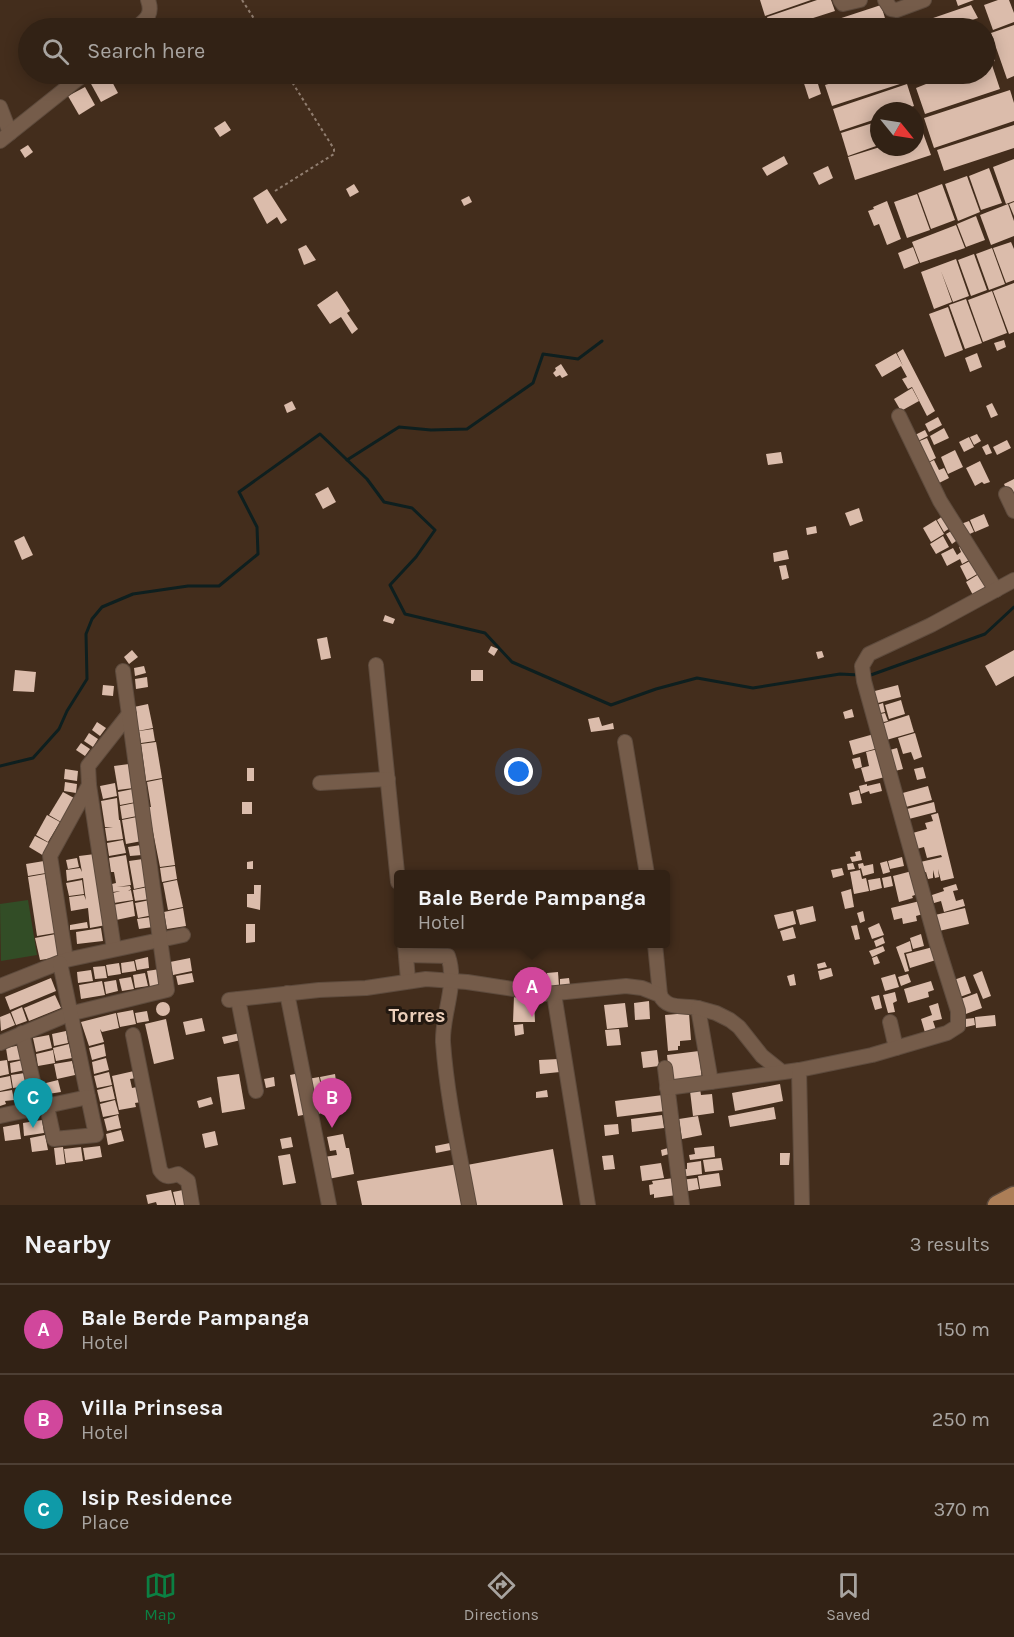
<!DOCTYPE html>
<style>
body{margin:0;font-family:Karla,sans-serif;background:#3a2a1e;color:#f1f3f6}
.compass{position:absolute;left:870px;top:102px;width:54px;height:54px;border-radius:50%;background:#322215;box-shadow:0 3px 15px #0003;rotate:120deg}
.you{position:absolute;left:519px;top:772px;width:21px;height:21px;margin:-15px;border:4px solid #fff;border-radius:50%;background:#1a73e8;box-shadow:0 0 0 9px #1a73e833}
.badge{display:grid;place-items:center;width:39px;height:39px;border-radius:50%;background:#0b8043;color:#fff;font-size:20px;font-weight:700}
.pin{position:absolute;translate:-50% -50px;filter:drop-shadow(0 2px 3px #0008)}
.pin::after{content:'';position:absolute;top:32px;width:21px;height:18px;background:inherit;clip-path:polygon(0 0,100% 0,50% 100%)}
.popup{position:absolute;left:394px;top:870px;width:276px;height:78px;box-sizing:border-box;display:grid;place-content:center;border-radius:6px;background:#322215;filter:drop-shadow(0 2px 4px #0005);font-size:20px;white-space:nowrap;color:#a8a4a0}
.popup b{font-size:22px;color:#f1f3f6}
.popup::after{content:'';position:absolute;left:50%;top:100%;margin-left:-12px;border:12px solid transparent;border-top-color:#322215}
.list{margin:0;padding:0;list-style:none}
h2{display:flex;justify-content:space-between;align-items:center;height:78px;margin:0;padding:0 24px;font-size:26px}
h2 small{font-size:20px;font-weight:400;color:#a8a4a0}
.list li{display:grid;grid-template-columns:39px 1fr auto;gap:18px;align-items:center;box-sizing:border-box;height:90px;padding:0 24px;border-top:2px solid #4d3f34}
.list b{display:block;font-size:22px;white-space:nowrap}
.list p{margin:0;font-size:20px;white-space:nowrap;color:#a8a4a0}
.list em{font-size:20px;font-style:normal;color:#a8a4a0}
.icon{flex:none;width:33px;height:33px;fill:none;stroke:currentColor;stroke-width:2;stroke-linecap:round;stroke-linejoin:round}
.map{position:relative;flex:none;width:1014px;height:1205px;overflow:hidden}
.search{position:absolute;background:#322215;box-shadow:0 3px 15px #0003;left:18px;right:18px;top:18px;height:66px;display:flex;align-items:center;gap:15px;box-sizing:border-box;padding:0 21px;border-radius:33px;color:#a8a4a0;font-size:22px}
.sheet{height:348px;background:#322215}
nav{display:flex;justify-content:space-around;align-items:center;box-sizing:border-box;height:84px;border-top:2px solid #4d3f34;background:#322215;font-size:16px;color:#a8a4a0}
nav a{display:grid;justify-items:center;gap:3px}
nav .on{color:#0b8043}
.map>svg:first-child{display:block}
</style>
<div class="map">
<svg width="1014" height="1205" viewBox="0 0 1014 1205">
<rect width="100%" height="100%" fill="#432d1c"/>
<path fill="#324d26" d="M28 900 37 955 1 961 0 904Z"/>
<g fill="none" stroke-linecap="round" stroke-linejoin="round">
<g stroke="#0e1f1f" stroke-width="3">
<path d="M347 460 399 427 431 430 467 429 533 383 543 354 578 359 602 341"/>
<path d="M868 676 985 634 1014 607"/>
<path d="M0 766 33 758 59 729 67 711 87 679 86 634 92 619 102 607 133 594 188 586H219L258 554 257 527 239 492 320 434 367 479 384 502 412 508 435 530 416 557 390 585 405 614 485 633 512 662 611 705 656 689 697 678 753 688 840 674 859 675"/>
</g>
</g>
<g fill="#dbbcab">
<path d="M760 0H811L765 16Z"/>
<path d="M817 0H831L835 11 782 28H771L767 17Z"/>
<path d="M956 0H974L958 6Z"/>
<path d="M998 0H1009L1014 13V22L993 30 984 5Z"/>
<path d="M881 5 888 28H811Z"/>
<path d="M971 5 978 18 949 28H904Z"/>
<path d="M1014 25V76L1007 79 991 33Z"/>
<path d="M986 46 989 55 992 54 995 61 991 62 1000 89 925 114 916 88 926 84 924 76 911 81 908 74H936L938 80 959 74H986Z"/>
<path d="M106 74H108L118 93 101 102 90 82Z"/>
<path d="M801 74H815L821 94 809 99Z"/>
<path d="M861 74H903L906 82 832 106 825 85Z"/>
<path d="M907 84 914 106 899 111H879V118L840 131 833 109Z"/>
<path d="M85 87 95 105 79 115 68 96Z"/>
<path d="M1010 90 1014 103V121L934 148 924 118Z"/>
<path d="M915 110 922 131 915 134Z"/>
<path d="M225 121 231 130 220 137 214 128Z"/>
<path d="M879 121V145L848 156 841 133Z"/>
<path d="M1014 125V148L944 171 937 150Z"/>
<path d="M923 133 931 155 855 180 848 157 880 147H915V135Z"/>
<path d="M28 145 33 152 25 158 20 150Z"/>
<path d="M784 156 788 164 767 176 762 168Z"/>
<path d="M1014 159V201L1006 204 993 167Z"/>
<path d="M828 166 833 178 819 185 813 173Z"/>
<path d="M989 168 1002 203 981 210 969 176Z"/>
<path d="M967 176 980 212 958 221 945 184Z"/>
<path d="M354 184 359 192 350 197 346 189Z"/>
<path d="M942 184 955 220 931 229 918 193Z"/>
<path d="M267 189 287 220 281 224 277 217 267 224 253 198Z"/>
<path d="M917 194 930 230 907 238 894 202Z"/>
<path d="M469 196 472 202 464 206 461 200Z"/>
<path d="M887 201 901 239 887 245 879 224 874 226 868 211 874 209 873 207Z"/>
<path d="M1014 202V216L1009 204Z"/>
<path d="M1008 204 1014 221V236L991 245 980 215Z"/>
<path d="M976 216 985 240 966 247 957 224Z"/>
<path d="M956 225 965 248 920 263 912 242Z"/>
<path d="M1011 242 1014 249V280L1006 283 993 248Z"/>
<path d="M306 245 316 260 304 265 298 249Z"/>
<path d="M913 247 919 263 904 269 898 253Z"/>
<path d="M992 248 1005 284 989 290 976 254Z"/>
<path d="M974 254 987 290 971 296 958 260Z"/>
<path d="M956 259 969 296 953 302 941 271 952 302 934 309 921 272Z"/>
<path d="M1014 283V332L1009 334 993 291Z"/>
<path d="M337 291 350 311 347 313 358 329 352 334 341 317 330 324 317 305Z"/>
<path d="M992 291 1007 333 983 342 968 300Z"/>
<path d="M966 299 982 343 965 349 949 305Z"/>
<path d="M948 307 963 350 945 357 929 314Z"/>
<path d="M1004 340 1006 347 997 351 994 343Z"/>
<path d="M903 349 935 411 927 416 912 387 908 389 902 379 907 377 901 366 882 377 875 365 896 353 903 366 897 353Z"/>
<path d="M977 353 982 367 970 372 965 358Z"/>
<path d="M561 364 568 375 562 378 560 375 556 377 553 373 556 370 555 368Z"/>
<path d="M912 388 919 401 901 411 894 399Z"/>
<path d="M292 401 296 409 287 413 284 405Z"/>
<path d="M992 403 998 415 991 418 986 406Z"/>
<path d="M938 417 942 425 929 432 925 424Z"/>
<path d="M944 428 949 438 934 445 930 436Z"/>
<path d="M925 430 928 436 914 443 911 437Z"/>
<path d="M977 434 981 441 974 445 970 437Z"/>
<path d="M969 437 974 447 964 452 959 442Z"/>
<path d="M927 438 936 458 925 464 915 443Z"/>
<path d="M1007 440 1011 448 997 455 993 447Z"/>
<path d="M988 444 992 453 986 455 982 447Z"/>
<path d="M955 450 963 467 948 474 941 457Z"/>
<path d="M781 452 783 463 768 465 766 454Z"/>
<path d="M934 460 939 470 944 468 949 478 935 485 926 464Z"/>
<path d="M980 461 990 482 984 484 982 482 975 486 966 468Z"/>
<path d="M1014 479V506L1004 484Z"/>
<path d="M328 487 336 502 323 509 315 494Z"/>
<path d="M859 508 863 521 850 526 845 513Z"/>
<path d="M984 514 989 526 975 532 970 520Z"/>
<path d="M943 516 950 528 944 532 937 520Z"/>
<path d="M936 520 944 534 931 542 923 528Z"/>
<path d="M969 521 974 532 963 537 958 525Z"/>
<path d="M816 526 817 533 807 535 806 528Z"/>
<path d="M955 529 960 538 952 544 946 534Z"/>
<path d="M24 536 33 555 22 560 14 541Z"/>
<path d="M943 536 949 547 936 554 930 544Z"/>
<path d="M963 545 971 559 962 564 960 559 947 566 941 554 953 548 957 555 961 552 959 547Z"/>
<path d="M787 550 789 559 774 562 773 553Z"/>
<path d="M972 560 979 573 967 580 960 566Z"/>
<path d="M786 565 789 578 782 580 779 566Z"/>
<path d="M979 574 988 589 974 597 966 582Z"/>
<path d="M385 615 395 619 393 624 383 621Z"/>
<path d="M327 637 331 658 321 660 317 639Z"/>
<path d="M491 646 498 649 494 656 488 652Z"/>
<path d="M132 650 138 657 129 664 124 657Z"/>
<path d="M1014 650V676L996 686 985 666Z"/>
<path d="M822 651 824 657 818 659 816 652Z"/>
<path d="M144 666 146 673 135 676 134 668Z"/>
<path d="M15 670 36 672 34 692 13 691Z"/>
<rect x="471" y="670" width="12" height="11"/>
<path d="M147 677 148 687 136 689 135 679Z"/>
<path d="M103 685 114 686 113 696 102 695Z"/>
<path d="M898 685 901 697 874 704 871 692Z"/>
<path d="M901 700 905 714 889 719 885 705Z"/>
<path d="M883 703 885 712 876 714 874 706Z"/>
<path d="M148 704 153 728 138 731 134 707Z"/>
<path d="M852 709 854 717 845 719 843 712Z"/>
<path d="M885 713 888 721 879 723 876 715Z"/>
<path d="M909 715 914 732 883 741 878 725Z"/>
<path d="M599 717 602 726 613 723 614 729 591 732 588 719Z"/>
<path d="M97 722 106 728 100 736 92 730Z"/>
<path d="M153 729 155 741 141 743 139 731Z"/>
<path d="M89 733 98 739 93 747 84 741Z"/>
<path d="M915 733 922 757 914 760 911 752 903 754 898 738Z"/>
<path d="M874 734 878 748 853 755 849 741Z"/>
<path d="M156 742 162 778 146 781 141 744Z"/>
<path d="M81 743 90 749 85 756 76 750Z"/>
<path d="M897 748 903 769 891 772 886 751Z"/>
<path d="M878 749 885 777 865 782 861 768 869 766 866 752Z"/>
<path d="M860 757 862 767 855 769 852 759Z"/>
<path d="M129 764 133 788 118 790 114 766Z"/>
<path d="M923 767 926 778 917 780 914 769Z"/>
<rect x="247" y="768" width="7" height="13"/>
<path d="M65 769 78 771 77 781 64 779Z"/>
<path d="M162 779 175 865 160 867 148 807H151L147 782Z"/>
<path d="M65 782 77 784 76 793 64 791Z"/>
<path d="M115 783 117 796 103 799 100 786Z"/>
<path d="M880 783 882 791 870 794 869 791 861 794 859 786 867 784V786Z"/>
<path d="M928 786 932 800 902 808 899 794Z"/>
<path d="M133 789 136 802 120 805 118 792Z"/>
<path d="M859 790 862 803 852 805 849 793Z"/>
<path d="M63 792 74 798 61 822 49 815Z"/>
<path d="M117 798 119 820H116H120L123 839 107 841 105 828 113 827H105L101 801Z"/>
<rect x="242" y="802" width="10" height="12"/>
<path d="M934 802 936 812 905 820 903 810Z"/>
<path d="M135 803 137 816 122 819 120 806Z"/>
<path d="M938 813 954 878 941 881 938 869 939 877 935 878 933 870V878L928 879 926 872 919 874 916 863 942 857 941 855 927 858 924 847 913 850 909 834 927 829 925 823 933 821 931 815Z"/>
<path d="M47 815 60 822 48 842 36 835Z"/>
<path d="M137 817 142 841 126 844 122 820Z"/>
<path d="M35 836 51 844 44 856 29 847Z"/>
<path d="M123 840 126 853 109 856 107 843Z"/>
<path d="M141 845 142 855 130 856 128 847Z"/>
<path d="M860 851 862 860 852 862 850 857 856 856 855 852Z"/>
<path d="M95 854 106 925 90 928 88 908 71 911 69 897 84 895 86 900 85 894H89H85L83 878 67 881 66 870 80 868 82 872 79 856Z"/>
<path d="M126 855 131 885 117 887 130 886 131 889 128 891 131 890 133 900 114 903 113 893 120 891 113 892 112 884 116 883 114 872H111L109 858Z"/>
<path d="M902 857 904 866 890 869 888 861Z"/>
<path d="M77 858 79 867 68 869 66 860Z"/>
<path d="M143 859 148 886 134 889 129 861Z"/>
<path d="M44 861 46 873 28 876 26 864Z"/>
<path d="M253 861V869H247V862Z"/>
<path d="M887 861 890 872 883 874 880 863Z"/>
<path d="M853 863 855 869 848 870 847 864Z"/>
<path d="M863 863 864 866 873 864 874 873 863 876 861 868 859 869 858 864Z"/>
<path d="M175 866 177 879 162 882 160 868Z"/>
<path d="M842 868 844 875 833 878 831 870Z"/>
<path d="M860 870 862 879 866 878 869 891 854 894 850 872Z"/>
<path d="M912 871 918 894 912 896 913 898 899 902 893 876Z"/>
<path d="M45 874 55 933 37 936 28 877Z"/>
<path d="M891 876 893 886 884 888 882 878Z"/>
<path d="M880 878 882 888 870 891 868 880Z"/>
<path d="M82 880 84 894 69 896 66 883Z"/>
<path d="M177 880 183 907 168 910 163 883Z"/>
<path d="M956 884 958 890 953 891 956 901 963 899 965 906 944 912 941 901 934 903 932 895 944 891 943 888Z"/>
<path d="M254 885H261L260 910 247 907V894H254Z"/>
<path d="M148 887 150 899 135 901 133 890Z"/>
<path d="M851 889 854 907 845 909 841 892Z"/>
<path d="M150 900 153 915 138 918 135 903Z"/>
<path d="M133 901 135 916 116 920 113 905Z"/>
<path d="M920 901 923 914 916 916 917 921 903 924 902 918 894 920 891 908Z"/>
<path d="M813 906 816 921 800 925 796 910Z"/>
<path d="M183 908 186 926 167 929 164 912Z"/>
<path d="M965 908 969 924 939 931 935 915Z"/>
<path d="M793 911 796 924 778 929 774 915Z"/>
<path d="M863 911 865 921 860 923 857 913Z"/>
<path d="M151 917 153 927 139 929 137 919Z"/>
<path d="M87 922 88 928 70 930V925Z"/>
<path d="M879 923 884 935 872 939 868 928Z"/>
<path d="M246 924H255V942L246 943Z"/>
<path d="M857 925 860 939 855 940 851 926Z"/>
<path d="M793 927 796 938 783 941 780 931Z"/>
<path d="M101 928 103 941 77 944 76 932Z"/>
<path d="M56 934 59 957 40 960 35 938Z"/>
<path d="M921 934 924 946 913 949 910 938Z"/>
<path d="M883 937 885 943 876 947 874 941Z"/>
<path d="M910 941 912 951 904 953 909 971 905 972 896 947Z"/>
<path d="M883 946 885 951 872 957 869 951Z"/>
<path d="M933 947 936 960 910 968 906 954Z"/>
<path d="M877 956 880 963 874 965 872 958Z"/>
<path d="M148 957 149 968 137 970 135 960Z"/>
<path d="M190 958 192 971 173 975 170 962Z"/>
<path d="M134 961 136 971 122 973 121 963Z"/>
<path d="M825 962 827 967 818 969 817 964Z"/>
<path d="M119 963 121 974 108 976 106 965Z"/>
<path d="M105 966 107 978 95 979 93 967Z"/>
<path d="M831 968 833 976 820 980 818 971Z"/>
<path d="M160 969 163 984 150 987 147 971Z"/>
<path d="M91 970 93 981 78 983 77 972Z"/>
<path d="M982 971 991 996 983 999 973 975Z"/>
<path d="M558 972 559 986 549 987 547 973Z"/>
<path d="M145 973 148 986 135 988 133 975Z"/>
<path d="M192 973 194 982 178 985 176 976Z"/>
<path d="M794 974 796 985 790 986 787 976Z"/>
<path d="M895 974 899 987 885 991 881 978Z"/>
<path d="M908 974 911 982 901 986 898 977Z"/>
<path d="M965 976 971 993 957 998 951 981Z"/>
<path d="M131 977 134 989 122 991 119 979Z"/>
<path d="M51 978 56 991 10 1010 5 997Z"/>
<path d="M569 978 570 985 560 986V979Z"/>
<path d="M116 980 118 991 106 994 104 982Z"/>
<path d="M102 981 105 995 81 999 79 985Z"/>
<path d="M931 981 934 990 928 992 929 997 908 1003 904 989Z"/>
<path d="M895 992 897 1001 893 1003 895 1012 888 1013 883 995Z"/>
<path d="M977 993 982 1008 963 1015 958 1000Z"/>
<path d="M55 995 61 1008 29 1021 24 1008Z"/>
<path d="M523 995V999L534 1000 535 1022H513L514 996Z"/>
<path d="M879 995 882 1008 875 1010 871 997Z"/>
<path d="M649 1001 650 1019 635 1020 634 1003Z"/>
<circle cx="163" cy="1009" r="7"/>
<path d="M625 1003 628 1027 607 1029 604 1005Z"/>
<path d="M938 1003 942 1019 933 1021 937 1033 926 1036 921 1019 932 1015 929 1006Z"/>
<path d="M22 1007 27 1021 16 1025 11 1012Z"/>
<path d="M133 1010 136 1024 120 1027 117 1013Z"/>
<path d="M147 1011 149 1021 137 1023 135 1013Z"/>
<path d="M10 1013 15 1025 1 1031 0 1017Z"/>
<path d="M116 1013 119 1028 102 1032 100 1029 104 1042 89 1046 81 1022Z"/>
<path d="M689 1013 691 1040 680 1041V1046H678V1050L668 1051 665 1015Z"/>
<path d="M995 1015 996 1026 976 1028 975 1017Z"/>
<path d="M202 1018 205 1031 186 1035 183 1022Z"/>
<path d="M974 1018 975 1025 966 1027 965 1019Z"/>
<path d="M166 1019 174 1059 154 1064 145 1024Z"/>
<path d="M523 1024 524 1034 515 1036 514 1025Z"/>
<path d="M619 1029 621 1045 607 1046 605 1030Z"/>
<path d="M66 1031 68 1043 54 1046 52 1034Z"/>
<path d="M240 1033 241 1040 224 1044 222 1037Z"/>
<path d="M49 1035 52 1048 36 1052 33 1038Z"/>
<path d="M69 1044 72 1058 56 1061 53 1048Z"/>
<path d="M104 1044 106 1056 92 1060 89 1048Z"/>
<path d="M21 1045 23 1059 8 1061 6 1048Z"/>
<path d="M53 1050 55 1063 38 1066 36 1054Z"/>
<path d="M657 1050 659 1066 643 1068 641 1052Z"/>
<path d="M699 1051 702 1081 670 1084 667 1055Z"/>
<path d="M106 1058 109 1070 94 1074 92 1062Z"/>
<path d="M559 1059 560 1072 540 1074 539 1060Z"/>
<path d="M7 1060 9 1074 0 1076V1061Z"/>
<path d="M23 1060 25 1070 11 1073 10 1063Z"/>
<path d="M72 1061 75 1075 57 1079 54 1064Z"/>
<path d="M134 1071 136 1078 130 1079 132 1088 137 1087 141 1102 135 1103 136 1107 119 1110 112 1076Z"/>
<path d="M109 1072 112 1085 97 1088 94 1076Z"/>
<path d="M25 1073 27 1086 13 1088 11 1075Z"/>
<path d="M300 1073 308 1114 298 1116 290 1075Z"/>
<path d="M239 1074 245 1109 222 1113 217 1077Z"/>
<path d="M335 1074 337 1088 323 1091 320 1077Z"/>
<path d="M10 1076 12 1088 0 1091V1078Z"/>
<path d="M274 1077 275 1086 266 1088 264 1079Z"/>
<path d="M319 1077 325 1106H323L324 1113 317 1114 308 1079Z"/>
<path d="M58 1080 61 1092 48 1094 46 1083Z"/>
<path d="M780 1084 783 1101 735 1111 732 1093Z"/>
<path d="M112 1086 115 1099 100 1102 97 1090Z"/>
<path d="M28 1088 31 1100 17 1103 15 1091Z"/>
<path d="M700 1089 701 1095 712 1094 714 1113 693 1116 690 1091Z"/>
<path d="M12 1090 14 1100 5 1101 6 1104 0 1106V1092Z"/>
<path d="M547 1090 548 1097 536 1098V1092Z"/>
<path d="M663 1095 665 1111 617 1117 615 1101Z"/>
<path d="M211 1097 213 1104 199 1108 197 1101Z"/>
<path d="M115 1100 119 1114 103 1117 100 1104Z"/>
<path d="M774 1107 776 1119 730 1127 728 1116Z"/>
<path d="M118 1115 121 1128 107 1131 104 1119Z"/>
<path d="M662 1115 664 1128 632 1132 631 1119Z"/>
<path d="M698 1116 702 1135 682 1139 679 1119Z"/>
<path d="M42 1120 44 1133 24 1136 23 1123Z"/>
<path d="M19 1124 21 1139 5 1141 3 1127Z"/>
<path d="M618 1124 619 1134 605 1136 604 1125Z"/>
<path d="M121 1130 124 1141 108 1145 106 1134Z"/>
<path d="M215 1131 218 1145 205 1148 202 1134Z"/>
<path d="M343 1134 346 1148H349L354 1174 328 1179 324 1157 337 1155 336 1150 330 1151 327 1137Z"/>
<path d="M45 1135 48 1150 32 1152 30 1138Z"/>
<path d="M291 1137 293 1147 282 1149 280 1139Z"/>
<path d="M450 1143 451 1150 436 1153 435 1146Z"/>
<path d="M100 1146 102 1157 85 1160 83 1148Z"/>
<path d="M714 1146 715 1157 690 1160 689 1155 695 1154 694 1148Z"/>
<path d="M63 1147 65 1164 56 1165 54 1148Z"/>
<path d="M81 1147 83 1161 66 1163 64 1149Z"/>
<path d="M668 1148 669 1154 662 1156 661 1150Z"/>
<path d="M553 1149 563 1205H474L467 1165Z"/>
<path d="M780 1153H790L789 1165H780Z"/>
<path d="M290 1154 296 1183 283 1185 278 1156Z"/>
<path d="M613 1155 615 1169 604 1170 602 1156Z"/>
<path d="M721 1158 723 1170 705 1172 703 1160Z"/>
<path d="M701 1161 702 1174 680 1177V1170L687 1169V1163Z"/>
<path d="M661 1163 664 1178 642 1181 640 1166Z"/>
<path d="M458 1164 466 1205H362L357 1181Z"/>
<path d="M719 1173 721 1186 700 1189 698 1176Z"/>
<path d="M674 1178 677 1195 654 1198V1194L650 1195 649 1185 653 1184 652 1181Z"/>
<path d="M697 1178 699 1189 683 1192 681 1180Z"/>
<path d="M171 1190 175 1205H157L156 1202 148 1204 146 1195Z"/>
<path d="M183 1190 186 1205H176L173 1192Z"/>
</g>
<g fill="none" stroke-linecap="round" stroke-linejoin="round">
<defs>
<g id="minor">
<path d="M840 0 843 4 860 0"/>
<path d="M885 0 891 9 897 10 924 0"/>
<path d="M136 28C147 19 153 14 148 0"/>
<path d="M0 107 10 133"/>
<path d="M0 141 84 74"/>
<path d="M899 416 940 501 996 590"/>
<path d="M1006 494 1014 511"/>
<path d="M376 665 398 882"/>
<path d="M625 742 647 874"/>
<path d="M320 783 388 779"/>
<path d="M405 944 408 980"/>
<path d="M655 944 660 995"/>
<path d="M114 949 89 785 88 766 129 714"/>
<path d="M406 955 448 956C458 985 442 1013 443 1042 447 1097 459 1151 469 1205"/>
<path d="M66 960 50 856 89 785"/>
<path d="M0 986 66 960 183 935"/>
<path d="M287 993 329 1205"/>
<path d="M554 994 588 1205"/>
<path d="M238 999 256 1091"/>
<path d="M229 1000 319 990 366 988 426 979 467 982 546 994 626 986 642 988 660 995C667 1010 683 1005 698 1008L711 1082"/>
<path d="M698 1008 716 1013 730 1020 739 1027 762 1056 782 1072"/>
<path d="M890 1022 896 1048"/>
<path d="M22 1033 39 1108"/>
<path d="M133 1035 160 1170C165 1178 169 1177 178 1174L188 1181 192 1205"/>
<path d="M0 1043 69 1014 167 990 123 671"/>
<path d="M665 1068 682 1205"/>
<path d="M667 1088 799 1070"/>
<path d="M47 1107 54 1139 96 1135 60 963"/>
<path d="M0 1116 88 1097"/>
<path d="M802 1205 799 1070 872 1055 947 1033 958 1026V1011L936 941 864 681 862 666 869 654 931 625 1014 580"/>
</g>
<path id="major" d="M997 1205 1014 1196"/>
</defs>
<use href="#minor" stroke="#5e4b3d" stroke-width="16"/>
<use href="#major" stroke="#5e4b3d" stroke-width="21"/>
<g stroke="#917e70" stroke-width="2" stroke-dasharray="3 3" stroke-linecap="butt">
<path d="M242 0 260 28"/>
<path d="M275 191 334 154V149L287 74"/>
</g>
<use href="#minor" stroke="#755c4a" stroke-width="14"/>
<use href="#major" stroke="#ac7e57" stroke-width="18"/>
</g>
<g text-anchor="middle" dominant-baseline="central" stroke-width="6" stroke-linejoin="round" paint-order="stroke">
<g font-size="20" font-weight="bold" fill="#eccfba" stroke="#221810">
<text x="417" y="1015">Torres</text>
</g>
</g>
</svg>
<svg class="compass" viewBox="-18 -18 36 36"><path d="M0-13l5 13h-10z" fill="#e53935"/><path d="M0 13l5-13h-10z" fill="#a8a4a0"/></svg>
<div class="you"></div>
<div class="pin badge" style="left:532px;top:1017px;background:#d1479c">A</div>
<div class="popup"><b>Bale Berde Pampanga</b>Hotel</div>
<div class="pin badge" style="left:332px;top:1128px;background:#d1479c">B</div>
<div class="pin badge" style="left:33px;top:1128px;background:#0f9aa8">C</div>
<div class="search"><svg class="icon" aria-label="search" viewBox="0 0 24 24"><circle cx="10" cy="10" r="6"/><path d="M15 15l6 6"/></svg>Search here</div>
</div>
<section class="sheet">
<h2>Nearby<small>3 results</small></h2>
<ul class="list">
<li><span class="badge" style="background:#d1479c">A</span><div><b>Bale Berde Pampanga</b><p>Hotel</p></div><em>150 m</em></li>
<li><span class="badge" style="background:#d1479c">B</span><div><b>Villa Prinsesa</b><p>Hotel</p></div><em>250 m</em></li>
<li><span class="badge" style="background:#0f9aa8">C</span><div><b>Isip Residence</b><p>Place</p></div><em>370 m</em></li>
</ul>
</section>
<nav>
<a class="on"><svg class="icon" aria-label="map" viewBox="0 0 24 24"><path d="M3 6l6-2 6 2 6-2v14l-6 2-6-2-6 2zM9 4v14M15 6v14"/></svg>Map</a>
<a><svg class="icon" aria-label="directions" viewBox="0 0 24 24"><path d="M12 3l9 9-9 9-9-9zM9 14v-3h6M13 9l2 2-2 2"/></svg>Directions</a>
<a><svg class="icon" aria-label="saved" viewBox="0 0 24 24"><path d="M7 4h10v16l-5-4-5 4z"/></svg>Saved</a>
</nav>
